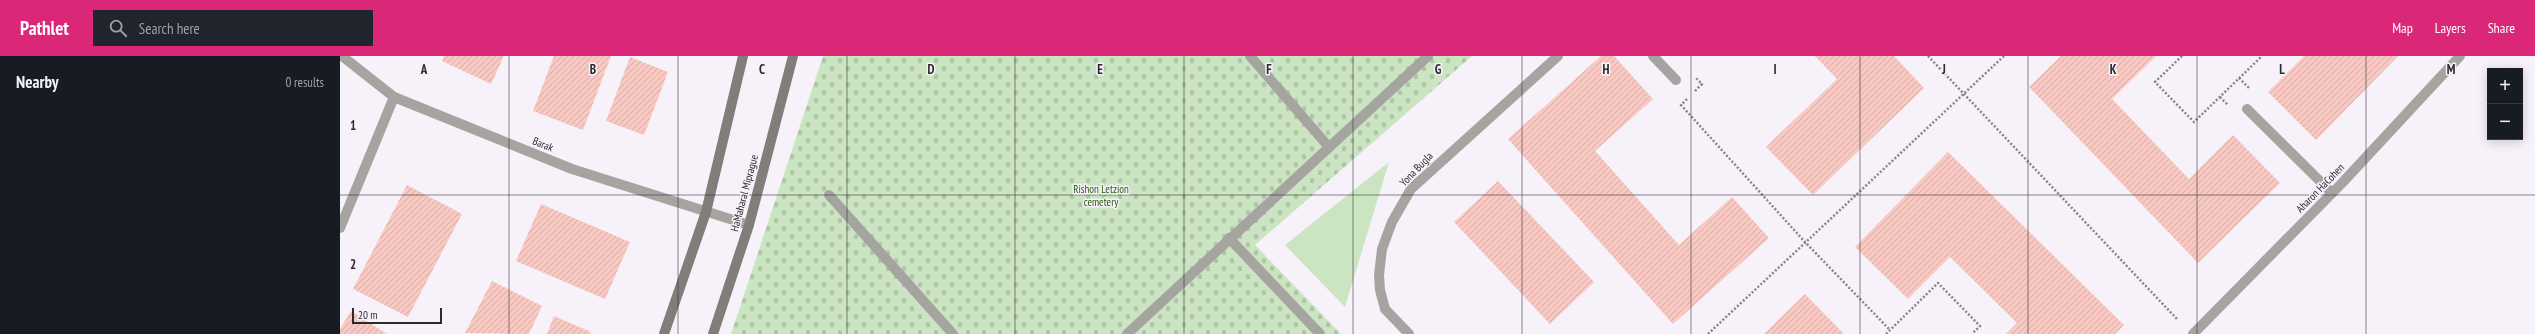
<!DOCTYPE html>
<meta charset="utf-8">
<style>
body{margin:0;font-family:"PT Sans Narrow",sans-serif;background:#20242c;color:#f1f3f6}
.controls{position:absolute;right:12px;top:12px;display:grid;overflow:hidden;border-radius:0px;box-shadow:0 2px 10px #0003}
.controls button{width:36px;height:36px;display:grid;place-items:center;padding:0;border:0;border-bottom:1px solid #363941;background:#171b24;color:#f1f3f6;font:20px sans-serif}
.scale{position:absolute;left:12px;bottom:10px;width:90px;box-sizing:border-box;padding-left:4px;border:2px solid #2c2a2d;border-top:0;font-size:11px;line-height:14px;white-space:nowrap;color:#2c2a2d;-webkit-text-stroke:3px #f7f2fa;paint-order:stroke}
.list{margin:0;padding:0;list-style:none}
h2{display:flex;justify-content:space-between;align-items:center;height:52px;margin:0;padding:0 16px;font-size:17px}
h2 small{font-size:13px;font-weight:400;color:#9ea1a6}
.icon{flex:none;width:22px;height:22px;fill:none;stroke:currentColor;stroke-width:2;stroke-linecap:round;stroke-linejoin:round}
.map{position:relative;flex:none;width:2195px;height:278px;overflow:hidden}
header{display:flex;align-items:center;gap:24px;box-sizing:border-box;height:56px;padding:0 20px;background:#db2777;color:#fff}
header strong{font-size:19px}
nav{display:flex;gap:22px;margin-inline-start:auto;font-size:14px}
.search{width:280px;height:36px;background:#20242c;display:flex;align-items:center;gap:10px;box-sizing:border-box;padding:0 14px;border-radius:0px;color:#9ea1a6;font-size:15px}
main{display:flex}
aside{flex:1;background:#171b24}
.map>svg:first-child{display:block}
</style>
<header>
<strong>Pathlet</strong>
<div class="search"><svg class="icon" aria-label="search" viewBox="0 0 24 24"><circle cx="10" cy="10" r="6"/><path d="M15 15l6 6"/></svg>Search here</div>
<nav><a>Map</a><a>Layers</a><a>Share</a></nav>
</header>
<main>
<aside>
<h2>Nearby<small>0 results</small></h2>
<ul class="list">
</ul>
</aside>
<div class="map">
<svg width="2195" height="278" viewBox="0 0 2195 278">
<defs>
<pattern id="cemetery-stones" width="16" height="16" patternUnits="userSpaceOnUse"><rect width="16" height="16" fill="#cbe5c2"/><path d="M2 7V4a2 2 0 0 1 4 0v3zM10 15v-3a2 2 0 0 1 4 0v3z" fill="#aec5a7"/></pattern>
<pattern id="building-hatch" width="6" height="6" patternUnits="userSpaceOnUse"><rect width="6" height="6" fill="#f7c9c2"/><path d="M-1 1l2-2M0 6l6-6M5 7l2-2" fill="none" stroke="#d4ada7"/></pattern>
</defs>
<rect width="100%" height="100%" fill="#f7f2fa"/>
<path fill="url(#cemetery-stones)" d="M483 0H1132L915 189 1001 278H391Z"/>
<path fill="#cbe5c2" d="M1049 106 1005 251 945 189Z"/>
<g fill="url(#building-hatch)">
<path d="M104 0H164L151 28 102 5Z"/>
<path d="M214 0H271L243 74 193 55Z"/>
<path d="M1261 0H1274L1313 43 1255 95 1339 189 1392 141 1429 182 1333 268 1168 83Z"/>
<path d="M1475 0H1554L1584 32 1473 139 1426 91 1497 23Z"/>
<path d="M1721 0H1816L1772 43 1849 123 1893 79 1940 127 1858 207 1689 31Z"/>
<path d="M1964 0H2058L1976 84 1928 36Z"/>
<path d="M290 1 328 16 304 79 266 65Z"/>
<path d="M1608 96 1784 269 1775 278H1666L1677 267 1610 201 1568 243 1515 191Z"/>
<path d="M1158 125 1254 226 1210 268 1114 166Z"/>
<path d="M67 129 122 158 68 261 13 233Z"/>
<path d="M201 148 290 186 265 243 176 205Z"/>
<path d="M152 225 202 250 189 278 125 277Z"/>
<path d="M1465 238 1504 278H1424Z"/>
<path d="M11 255 47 278H0V273Z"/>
<path d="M214 260 251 276 250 278H207Z"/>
</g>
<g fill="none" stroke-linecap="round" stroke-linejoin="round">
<g stroke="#88848a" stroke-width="2.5" stroke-dasharray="2 2" stroke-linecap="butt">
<path d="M1588 0 1837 263"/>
<path d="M1842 0 1815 26 1854 66 1922 0"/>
<path d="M1899 22 1909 32"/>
<path d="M1355 35 1362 28 1356 22"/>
<path d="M1880 41 1888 49"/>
<path d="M1347 43 1341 49 1465 186 1550 274"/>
<path d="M1368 278 1664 0"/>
<path d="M1546 278 1598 227 1640 270 1632 278"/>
</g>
<g stroke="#a6a4a1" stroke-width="10">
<path d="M910 0 988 90"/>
<path d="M1313 0 1336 24"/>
<path d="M1907 53 1992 137"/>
<path d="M489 139 613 278"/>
<path d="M889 182 980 278"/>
<path d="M787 278 1088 0"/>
</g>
<g stroke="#a6a4a1" stroke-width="10">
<path d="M2 0 54 41 232 113 409 169"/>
<path d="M0 172 54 41"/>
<path d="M1069 278 1045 253 1040 234 1039 219 1042 193 1052 166 1071 133 1218 0"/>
<path d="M1853 278 2003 126 2120 0"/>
</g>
<g stroke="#817e79" stroke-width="10">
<path d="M324 278 366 156 403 0"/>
<path d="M373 278 409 169 453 0"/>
</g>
</g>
<path fill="none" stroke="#2c2a2d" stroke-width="1" stroke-opacity="0.55" d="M169 0V278M338 0V278M507 0V278M675 0V278M844 0V278M1013 0V278M1182 0V278M1351 0V278M1520 0V278M1688 0V278M1857 0V278M2026 0V278M0 139H2195"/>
<g text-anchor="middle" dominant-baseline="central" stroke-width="3" stroke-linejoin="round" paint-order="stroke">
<g font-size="11" fill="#2c2a2d" stroke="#f7f2fa">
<text transform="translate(203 88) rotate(22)">Barak</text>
<text transform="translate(1076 113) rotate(-46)">Yona Bugla</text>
<text transform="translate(1980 132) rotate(-46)">Aharon HaCohen</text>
<text transform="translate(404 137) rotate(-75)">HaMaharal Miprague</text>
</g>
<g font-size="11" fill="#255807" stroke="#f7f2fa">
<text x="761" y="133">Rishon Letzion<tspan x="761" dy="13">cemetery</tspan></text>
</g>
</g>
<g font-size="13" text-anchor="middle" font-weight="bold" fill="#2c2a2d" stroke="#f7f2fa" stroke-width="3" stroke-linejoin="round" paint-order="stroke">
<text x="84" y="18">A</text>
<text x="253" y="18">B</text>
<text x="422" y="18">C</text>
<text x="591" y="18">D</text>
<text x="760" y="18">E</text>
<text x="929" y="18">F</text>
<text x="1098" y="18">G</text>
<text x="1266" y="18">H</text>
<text x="1435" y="18">I</text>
<text x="1604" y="18">J</text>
<text x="1773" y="18">K</text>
<text x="1942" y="18">L</text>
<text x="2111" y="18">M</text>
<text x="13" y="74">1</text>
<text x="13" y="213">2</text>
</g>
</svg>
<div class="controls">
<button>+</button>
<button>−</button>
</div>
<div class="scale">20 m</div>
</div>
</main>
